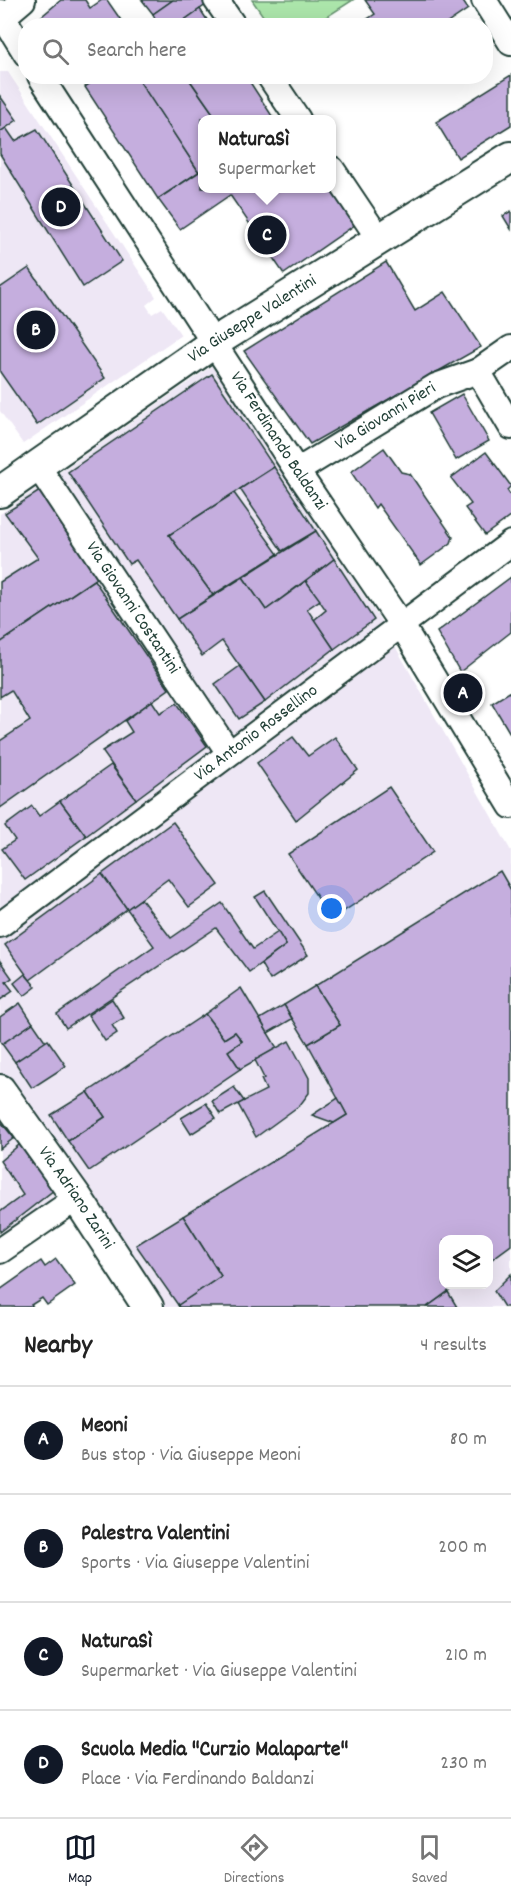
<!DOCTYPE html>
<meta charset="utf-8">
<style>
body{margin:0;font-family:Dekko,sans-serif;background:#f6f6f6;color:#222}
.controls{position:absolute;right:18px;bottom:18px;display:grid;overflow:hidden;border-radius:12px;box-shadow:0 6px 24px #0002}
.controls button{width:54px;height:54px;display:grid;place-items:center;padding:0;border:0;border-bottom:2px solid #e0e0e0;background:#fff;color:#222;font:30px sans-serif}
.you{position:absolute;left:332px;top:909px;width:21px;height:21px;margin:-15px;border:4px solid #fff;border-radius:50%;background:#1a73e8;box-shadow:0 0 0 9px #1a73e833}
.badge{display:grid;place-items:center;width:39px;height:39px;border-radius:50%;background:#111827;color:#fff;font-size:20px;font-weight:700}
.pin{position:absolute;translate:-50% -50%;border:3px solid #fff;box-shadow:0 2px 6px #0006}
.popup{position:absolute;left:198px;top:115px;width:138px;height:78px;box-sizing:border-box;display:grid;place-content:center;border-radius:12px;background:#fff;filter:drop-shadow(0 2px 4px #0005);font-size:20px;white-space:nowrap;color:#767676}
.popup b{font-size:22px;color:#222}
.popup::after{content:'';position:absolute;left:50%;top:100%;margin-left:-12px;border:12px solid transparent;border-top-color:#fff}
.list{margin:0;padding:0;list-style:none}
h2{display:flex;justify-content:space-between;align-items:center;height:78px;margin:0;padding:0 24px;font-size:26px}
h2 small{font-size:20px;font-weight:400;color:#767676}
.list li{display:grid;grid-template-columns:39px 1fr auto;gap:18px;align-items:center;box-sizing:border-box;height:108px;padding:0 24px;border-top:2px solid #e0e0e0}
.list b{display:block;font-size:22px;white-space:nowrap}
.list p{margin:0;font-size:20px;white-space:nowrap;color:#767676}
.list em{font-size:20px;font-style:normal;color:#767676}
.icon{flex:none;width:33px;height:33px;fill:none;stroke:currentColor;stroke-width:2;stroke-linecap:round;stroke-linejoin:round}
.map{position:relative;flex:none;width:511px;height:1307px;overflow:hidden}
.search{position:absolute;background:#fff;box-shadow:0 6px 24px #0002;left:18px;right:18px;top:18px;height:66px;display:flex;align-items:center;gap:15px;box-sizing:border-box;padding:0 21px;border-radius:24px;color:#767676;font-size:22px}
.sheet{height:510px;background:#fff}
nav{display:flex;justify-content:space-around;align-items:center;box-sizing:border-box;height:84px;border-top:2px solid #e0e0e0;background:#fff;font-size:16px;color:#767676}
nav a{display:grid;justify-items:center;gap:3px}
nav .on{color:#111827}
.map>svg:first-child{display:block}
</style>
<div class="map">
<svg width="511" height="1307" viewBox="0 0 511 1307">
<rect width="100%" height="100%" fill="#fff"/>
<filter id="ink" filterUnits="userSpaceOnUse"><feTurbulence type="fractalNoise" baseFrequency=".0167" numOctaves="2"/><feDisplacementMap in="SourceGraphic" scale="12" xChannelSelector="R" yChannelSelector="G"/><feConvolveMatrix kernelMatrix="1 2 1 2 8 2 1 2 1" color-interpolation-filters="sRGB"/></filter>
<g filter="url(#ink)">
<g fill="#eee7f5" fill-rule="evenodd">
<path d="M0 72H8L156 297 146 305 152 314 162 308 181 335 23 444 0 411Z"/>
<path d="M212 366 382 623 511 851V1307H131L59 1194 0 1235V514ZM444 1240H488V1284H444Z"/>
</g>
<path fill="#ace6ab" stroke="#669270" stroke-width="1.5" d="M252 0H353L314 25 270 26Z"/>
<g fill="#c5aede" stroke="#1f3d34" stroke-width="1.5">
<path d="M61 0H85L90 8 102 0H107L125 26H39L36 21Z"/>
<path d="M142 0H173L153 14Z"/>
<path d="M173 0H204L207 4 176 26H159L153 14Z"/>
<path d="M365 0H462L468 9 443 26H370L366 20 375 14Z"/>
<path d="M200 9 211 26H176Z"/>
<path d="M511 75V125L458 158 436 122Z"/>
<path d="M101 76H137L199 172 158 199 85 87Z"/>
<path d="M142 76H187L217 119H202V170L199 172 138 79Z"/>
<path d="M187 76H246L274 119H217Z"/>
<path d="M0 96 17 120 0 132Z"/>
<path d="M6 128 15 141 37 129 122 261 83 287 0 154V132Z"/>
<path d="M202 170V188H332L359 222 284 274 230 195 180 229 158 199Z"/>
<path d="M511 211V229L503 216Z"/>
<path d="M386 262 415 311 445 292 481 347 310 444 244 351Z"/>
<path d="M29 268 105 378 37 425 0 372V288Z"/>
<path d="M212 374 274 467 169 535 213 595 177 619 136 560 129 564 68 472Z"/>
<path d="M462 394 489 441 456 460 429 413Z"/>
<path d="M384 448 401 472 410 474 453 537 451 543 421 565 378 504 375 508 351 472Z"/>
<path d="M486 452 511 486 507 490 511 496V516L485 535 465 508 471 504 451 478Z"/>
<path d="M274 467 316 531 282 551 240 489Z"/>
<path d="M43 489 99 576 0 643V582L38 558 5 513Z"/>
<path d="M234 493 278 554 213 595 169 535Z"/>
<path d="M316 531 334 559 266 610 243 577Z"/>
<path d="M334 559 374 620 334 649 314 620 326 610 306 581Z"/>
<path d="M243 577 266 610 306 581 320 600 307 609 334 649 265 702 222 641 202 656 177 619Z"/>
<path d="M511 577V632L460 672 437 632Z"/>
<path d="M94 580 169 689 0 808V741L30 721 11 690 0 697V643Z"/>
<path d="M240 666 265 702 239 719 215 684Z"/>
<path d="M511 691V735L492 703Z"/>
<path d="M152 701 160 713 177 703 207 746 136 799 102 751 132 732 125 721Z"/>
<path d="M293 737 308 756 335 737 358 770 296 820 257 763Z"/>
<path d="M111 765 136 799 86 836 60 801Z"/>
<path d="M389 787 433 852 332 919 288 854Z"/>
<path d="M60 801 86 836 25 880 2 849 15 840 5 826 32 806 39 816Z"/>
<path d="M173 822 219 885 189 907 168 879 127 909 102 874Z"/>
<path d="M500 871 511 890V1245L488 1262V1240H444V1284H458L427 1307H179L178 1305 221 1276 183 1216 347 1115 308 1044 340 1025 315 986Z"/>
<path d="M102 874 127 909 30 980 5 945Z"/>
<path d="M265 891 308 955 270 980 261 964 286 945 255 897Z"/>
<path d="M141 899 171 938 222 903 253 949 278 932 286 945 249 972 216 928 66 1028 57 1014 154 946 127 909Z"/>
<path d="M0 961 12 978 6 982 13 991 0 1000Z"/>
<path d="M25 974 36 987 24 996 14 983Z"/>
<path d="M315 986 340 1025 308 1044 284 1005Z"/>
<path d="M241 988 277 1048 240 1069 228 1051 242 1041 235 1032 224 1039 205 1014Z"/>
<path d="M112 999 124 1018 112 1025 117 1033 105 1041 88 1015Z"/>
<path d="M20 1003 33 1023 2 1044 0 1041V1017Z"/>
<path d="M284 1005 292 1019 268 1033 260 1019Z"/>
<path d="M205 1014 224 1039 235 1032 242 1041 228 1051 240 1069 89 1171 68 1141 105 1117 88 1092Z"/>
<path d="M33 1023 46 1042 15 1062 2 1044Z"/>
<path d="M48 1040 66 1066 32 1088 15 1062Z"/>
<path d="M289 1041 309 1078V1093L300 1105 256 1137 238 1104 266 1090 261 1079 264 1078 255 1060Z"/>
<path d="M234 1087 244 1101 220 1114 212 1101Z"/>
<path d="M88 1092 105 1117 68 1141 51 1115Z"/>
<path d="M338 1098 347 1115 334 1123 312 1115Z"/>
<path d="M206 1103 216 1118 191 1134 181 1118Z"/>
<path d="M0 1121 14 1138 0 1149Z"/>
<path d="M26 1139 59 1186 0 1232V1212L23 1195 0 1161Z"/>
<path d="M183 1216 221 1276 178 1305 136 1245Z"/>
<path d="M56 1259 75 1285 47 1305 42 1298 31 1305 33 1307H0V1290L41 1261 45 1267Z"/>
<path d="M511 1274V1307H504L494 1291Z"/>
<path d="M448 1292 457 1307H427Z"/>
</g>
<g fill="none" stroke-linecap="round" stroke-linejoin="round">
<defs>
<g id="minor">
<path d="M216 0 234 26"/>
<path d="M484 0 511 43"/>
<path d="M0 12 26 54"/>
<path d="M3 17 23 0"/>
<path id="s1" d="M40 76 297 471 401 624 511 806"/>
<path d="M269 76 298 119"/>
<path d="M332 169 379 239"/>
<path d="M511 348 478 371 511 427"/>
<path id="s2" d="M37 465 229 753"/>
<path id="s3" d="M297 471 436 386 478 371"/>
<path id="s4" d="M0 925 511 543"/>
<path d="M0 1251 77 1198"/>
</g>
<g id="tertiary">
<path id="s5" d="M0 492 215 342 511 157"/>
<path id="s6" d="M0 1090 77 1198 148 1307"/>
</g>
</defs>
<use href="#minor" stroke="#1f3d34" stroke-width="28"/>
<use href="#tertiary" stroke="#1f3d34" stroke-width="34"/>
<use href="#minor" stroke="#fff" stroke-width="24"/>
<use href="#tertiary" stroke="#fff" stroke-width="30"/>
</g>
</g>
<g text-anchor="middle" dominant-baseline="central" stroke-width="4.5" stroke-linejoin="round" paint-order="stroke">
<g font-size="18" fill="#1f3d34" stroke="#fff">
<text stroke="none"><textPath href="#s5" startOffset="306">Via Giuseppe Valentini</textPath></text>
<text stroke="none"><textPath href="#s3" startOffset="104">Via Giovanni Pieri</textPath></text>
<text stroke="none"><textPath href="#s1" startOffset="436">Via Ferdinando Baldanzi</textPath></text>
<text stroke="none"><textPath href="#s2" startOffset="172">Via Giovanni Costantini</textPath></text>
<text stroke="none"><textPath href="#s4" startOffset="320">Via Antonio Rossellino</textPath></text>
<text stroke="none"><textPath href="#s6" startOffset="132">Via Adriano Zarini</textPath></text>
</g>
</g>
</svg>
<div class="controls">
<button><svg class="icon" aria-label="layers" viewBox="0 0 24 24"><path d="M12 4l9 5-9 5-9-5zM3 14l9 5 9-5"/></svg></button>
</div>
<div class="you"></div>
<div class="pin badge" style="left:463px;top:693px">A</div>
<div class="pin badge" style="left:36px;top:330px">B</div>
<div class="pin badge" style="left:267px;top:235px">C</div>
<div class="popup"><b>NaturaSì</b>Supermarket</div>
<div class="pin badge" style="left:61px;top:207px">D</div>
<div class="search"><svg class="icon" aria-label="search" viewBox="0 0 24 24"><circle cx="10" cy="10" r="6"/><path d="M15 15l6 6"/></svg>Search here</div>
</div>
<section class="sheet">
<h2>Nearby<small>4 results</small></h2>
<ul class="list">
<li><span class="badge">A</span><div><b>Meoni</b><p>Bus stop · Via Giuseppe Meoni</p></div><em>80 m</em></li>
<li><span class="badge">B</span><div><b>Palestra Valentini</b><p>Sports · Via Giuseppe Valentini</p></div><em>200 m</em></li>
<li><span class="badge">C</span><div><b>NaturaSì</b><p>Supermarket · Via Giuseppe Valentini</p></div><em>210 m</em></li>
<li><span class="badge">D</span><div><b>Scuola Media &quot;Curzio Malaparte&quot;</b><p>Place · Via Ferdinando Baldanzi</p></div><em>230 m</em></li>
</ul>
</section>
<nav>
<a class="on"><svg class="icon" aria-label="map" viewBox="0 0 24 24"><path d="M3 6l6-2 6 2 6-2v14l-6 2-6-2-6 2zM9 4v14M15 6v14"/></svg>Map</a>
<a><svg class="icon" aria-label="directions" viewBox="0 0 24 24"><path d="M12 3l9 9-9 9-9-9zM9 14v-3h6M13 9l2 2-2 2"/></svg>Directions</a>
<a><svg class="icon" aria-label="saved" viewBox="0 0 24 24"><path d="M7 4h10v16l-5-4-5 4z"/></svg>Saved</a>
</nav>
